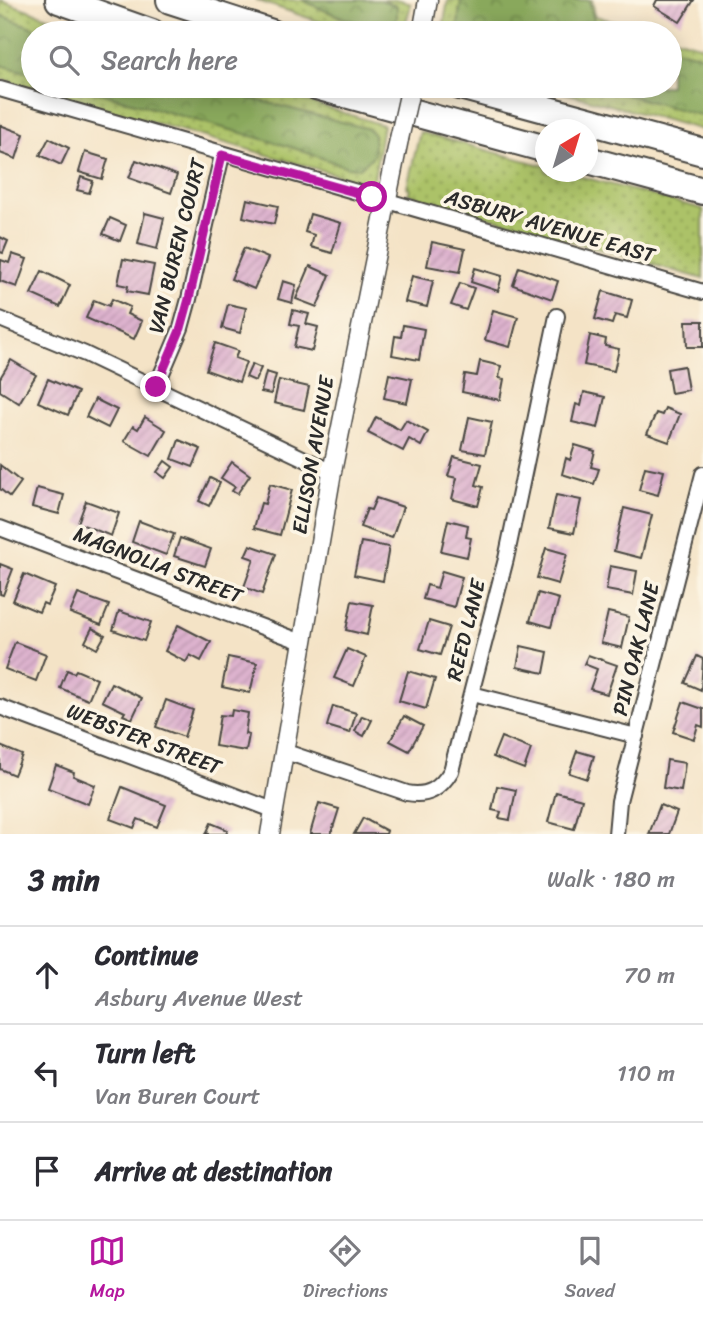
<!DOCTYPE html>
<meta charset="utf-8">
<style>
body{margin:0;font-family:Sriracha,sans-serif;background:#f2f2f3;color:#2b2b33}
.compass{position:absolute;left:535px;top:119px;width:63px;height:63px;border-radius:50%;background:#fff;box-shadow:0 4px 18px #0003;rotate:38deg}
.stop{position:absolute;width:21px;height:21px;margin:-16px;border:5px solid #b5179e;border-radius:50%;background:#fff}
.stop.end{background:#b5179e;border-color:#fff;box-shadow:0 2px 7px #0008}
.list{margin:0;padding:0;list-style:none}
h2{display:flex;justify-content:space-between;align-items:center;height:91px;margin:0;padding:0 28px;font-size:30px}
h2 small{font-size:23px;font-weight:400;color:#7c7c81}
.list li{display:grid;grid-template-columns:46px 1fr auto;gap:21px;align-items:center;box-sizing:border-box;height:98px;padding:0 28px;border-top:2px solid #e1e1e2}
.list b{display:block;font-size:26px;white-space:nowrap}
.list p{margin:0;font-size:23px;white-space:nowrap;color:#7c7c81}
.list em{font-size:23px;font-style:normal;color:#7c7c81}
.icon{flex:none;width:38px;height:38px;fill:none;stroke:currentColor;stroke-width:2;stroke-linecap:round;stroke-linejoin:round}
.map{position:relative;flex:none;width:703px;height:834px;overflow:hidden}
.search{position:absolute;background:#fff;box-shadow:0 4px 18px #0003;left:21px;right:21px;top:21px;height:77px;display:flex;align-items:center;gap:18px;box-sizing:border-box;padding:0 24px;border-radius:38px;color:#7c7c81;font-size:26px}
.sheet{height:385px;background:#fff}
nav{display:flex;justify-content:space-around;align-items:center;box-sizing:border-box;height:98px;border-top:2px solid #e1e1e2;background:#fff;font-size:19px;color:#7c7c81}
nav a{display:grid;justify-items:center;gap:4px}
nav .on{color:#b5179e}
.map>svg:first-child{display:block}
</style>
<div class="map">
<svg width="703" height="834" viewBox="0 0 703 834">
<defs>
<pattern id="grass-dots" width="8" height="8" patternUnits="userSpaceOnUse" patternTransform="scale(1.75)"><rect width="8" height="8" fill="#acc267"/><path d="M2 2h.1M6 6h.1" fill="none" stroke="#8c9e55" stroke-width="1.8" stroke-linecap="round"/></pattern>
<pattern id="forest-crowns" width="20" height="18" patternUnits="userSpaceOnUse" patternTransform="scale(1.75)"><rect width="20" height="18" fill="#89a85c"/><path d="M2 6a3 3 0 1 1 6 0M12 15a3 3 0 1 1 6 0" fill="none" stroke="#70894c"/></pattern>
<pattern id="building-hatch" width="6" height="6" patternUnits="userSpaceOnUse" patternTransform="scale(1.75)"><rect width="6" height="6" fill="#ddb2ce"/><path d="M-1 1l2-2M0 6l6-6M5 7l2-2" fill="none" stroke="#be99b1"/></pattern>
</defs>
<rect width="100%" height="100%" fill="#fcf5e5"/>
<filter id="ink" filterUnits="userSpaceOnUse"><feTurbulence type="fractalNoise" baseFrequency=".0143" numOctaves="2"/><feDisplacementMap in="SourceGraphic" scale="14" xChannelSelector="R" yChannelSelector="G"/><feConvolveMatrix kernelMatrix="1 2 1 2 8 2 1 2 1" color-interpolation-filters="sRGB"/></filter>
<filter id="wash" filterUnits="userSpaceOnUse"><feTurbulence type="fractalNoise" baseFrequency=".00686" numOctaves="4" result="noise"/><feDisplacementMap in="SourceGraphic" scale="28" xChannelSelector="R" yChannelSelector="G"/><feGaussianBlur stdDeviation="1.57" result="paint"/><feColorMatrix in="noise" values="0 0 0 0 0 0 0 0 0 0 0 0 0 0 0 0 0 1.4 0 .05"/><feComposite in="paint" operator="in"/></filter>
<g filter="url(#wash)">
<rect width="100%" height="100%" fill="#f4e3c6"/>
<g fill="url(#grass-dots)" stroke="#6c7649" stroke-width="2">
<path d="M0 0 93 33H33V86H257L383 125 374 178 370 184 0 79Z"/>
<path d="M256 0H400L411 4 403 33H352Z"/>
<path d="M448 0H592L595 16 657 33H442Z"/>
<path d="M670 37 703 46V130L539 86H670Z"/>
<path d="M420 132 545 166 546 172H564L703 209V279L408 194 410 189 407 187Z"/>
</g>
<g fill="url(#forest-crowns)" stroke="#5a6a44" stroke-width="2">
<path d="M302 0H381L397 6V18L390 28C368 30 323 10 302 0Z"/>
<path d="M461 0H589L595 25 610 33H457Z"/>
<path d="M0 15 47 33H33V74L0 65Z"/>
<path d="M670 48 703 56V116L594 86H670Z"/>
<path d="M75 86H203L369 129 374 135V155L360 168 347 167 291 147Z"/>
</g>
<g id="blocks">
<g fill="url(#building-hatch)">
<path d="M657 0H694L680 22 654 6Z"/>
<path d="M0 125 24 134 16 159 0 153Z"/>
<path d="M49 138 69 148 61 165 40 155Z"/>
<path d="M85 152 108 159 102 179 79 172Z"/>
<path d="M136 160 177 175 171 193 129 178Z"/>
<path d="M81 177 93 181 89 193 77 190Z"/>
<path d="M247 199 278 206 274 224 243 217Z"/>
<path d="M145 213 164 218 157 249 138 244Z"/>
<path d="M310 214 341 223 332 253 311 247 314 235 305 232Z"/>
<path d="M110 218 126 225 120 241 103 234Z"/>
<path d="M0 237 8 241 3 253 0 252Z"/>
<path d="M432 242 465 249 460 272 427 266Z"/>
<path d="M244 248 268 258 254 289 231 279Z"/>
<path d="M12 254 27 259 17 287 0 281 1 260 9 263Z"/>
<path d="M123 259 154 265 148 295 127 291 128 286 118 284Z"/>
<path d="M310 266 330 275 317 307 296 299Z"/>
<path d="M519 267 558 281 552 299 513 285Z"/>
<path d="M475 268 502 276 498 291 471 282Z"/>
<path d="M42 271 70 285 60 307 31 294Z"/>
<path d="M412 276 433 281 427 307 405 302Z"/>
<path d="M283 281 296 285 292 303 278 299Z"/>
<path d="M460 283 474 288 466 310 451 305Z"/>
<path d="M603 291 632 300 627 318 615 315 612 324 595 319Z"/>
<path d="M112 299 130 307 127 314 142 321 134 339 86 318 94 300 109 306Z"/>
<path d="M228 304 246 308 240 333 222 328Z"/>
<path d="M293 310 309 314 306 324 318 327 312 351 294 347 299 326 290 324Z"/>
<path d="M493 310 518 317 510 347 485 340Z"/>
<path d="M686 321H703V347H687Z"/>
<path d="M403 325 424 329 419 360 392 355 395 336 401 337Z"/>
<path d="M590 335 606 339 605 346 619 349 614 371 584 365Z"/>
<path d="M215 343 238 351 235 358 246 362 239 382 206 370Z"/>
<path d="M11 360 36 375 19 403 0 391V378Z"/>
<path d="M480 361 501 366 499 378 504 379 500 400 462 392 465 374 477 376Z"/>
<path d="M252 364 261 368 255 381 246 377Z"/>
<path d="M684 366 688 390 671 393 667 369Z"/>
<path d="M266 372 276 375 271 394 261 392Z"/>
<path d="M389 374 412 379 407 403 384 398Z"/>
<path d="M48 379 78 392 68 415 38 402Z"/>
<path d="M279 380 309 387 304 410 274 403Z"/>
<path d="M584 392 605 397 598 428 572 422 576 404 581 406Z"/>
<path d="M95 399 117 410 108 428 86 417Z"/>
<path d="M665 408 680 414 669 442 647 434 656 413 662 415Z"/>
<path d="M145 417 166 430 151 456 124 441 133 426 138 429Z"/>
<path d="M376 417 400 430 406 420 428 432 421 446 409 439 403 451 368 433Z"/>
<path d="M469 417 492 422 485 454 462 450Z"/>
<path d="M179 440 201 449 193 467 172 459Z"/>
<path d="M575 445 595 451 591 467 599 469 594 484 562 474 566 458 570 460Z"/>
<path d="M454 457 482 464 476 485 483 487 478 506 452 499 457 478 448 476Z"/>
<path d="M165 461 173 467 165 478 157 472Z"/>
<path d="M232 462 250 475 237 494 232 491 235 487 221 478Z"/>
<path d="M0 465 21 482 10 497 0 489Z"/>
<path d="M645 467 664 471 658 495 639 490Z"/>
<path d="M210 478 220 483 209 506 199 501Z"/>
<path d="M270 484 292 490 280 535 254 528 261 503 265 504Z"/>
<path d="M37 488 64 495 59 514 32 507Z"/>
<path d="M556 495 581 500 574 533 549 528Z"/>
<path d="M376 498 403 507 392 538 360 527 367 509 371 510Z"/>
<path d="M86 501 119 513 111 536 78 523Z"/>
<path d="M624 508 652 515 641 558 614 551Z"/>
<path d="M448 520 468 525 466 537 471 538 467 557 441 551Z"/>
<path d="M139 521 174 534 166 555 132 542Z"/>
<path d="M180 538 211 549 205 566 174 556Z"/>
<path d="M361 542 389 547 383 581 354 575Z"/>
<path d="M250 545 276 554 262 594 244 587 254 559 245 556Z"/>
<path d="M546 548 567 554 558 584 537 578Z"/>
<path d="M0 564 13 569 3 595 0 594Z"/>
<path d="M610 566 637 571 633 595 606 590Z"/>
<path d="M442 571 462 577 454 607 423 599 427 585 437 588Z"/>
<path d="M24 574 55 587 47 605 43 603 39 612 13 601Z"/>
<path d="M538 593 559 599 551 627 530 621Z"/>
<path d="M78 594 109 605 101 625 70 613Z"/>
<path d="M352 601 373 605 367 635 346 630Z"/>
<path d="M119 611 151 622 144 641 113 630Z"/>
<path d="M608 612 629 617 622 648 601 643Z"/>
<path d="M429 621 449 627 440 655 420 649Z"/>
<path d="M178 625 211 642 201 661 190 655 186 662 165 651Z"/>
<path d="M92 628 105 635 97 649 85 642Z"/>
<path d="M15 642 46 654 36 681 5 669Z"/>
<path d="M521 646 548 652 544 673 517 667Z"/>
<path d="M347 649 366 657 354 686 334 678Z"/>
<path d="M588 655 617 665 607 694 590 689 597 669 584 664Z"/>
<path d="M697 656 703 659 701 690 685 683Z"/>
<path d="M228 657 257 663 250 693 222 687Z"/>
<path d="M67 670 74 673 76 670 97 679 88 700 60 688Z"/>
<path d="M408 671 435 679 426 709 399 701Z"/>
<path d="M111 683 142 698 132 719 123 715 125 712 102 701Z"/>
<path d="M166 700 193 710 184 737 156 727Z"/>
<path d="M683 702 703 709V727L698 725 694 739 673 732Z"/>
<path d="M333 706 356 713 350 733 327 726Z"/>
<path d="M232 710 248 713 245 734 249 735 246 751 215 746 220 715 231 716Z"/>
<path d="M362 716 372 720 364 736 355 731Z"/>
<path d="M404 716 423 726 409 751 390 741Z"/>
<path d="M501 737 531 749 524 769 493 757Z"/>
<path d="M0 746 22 755 14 775 0 769Z"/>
<path d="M577 751 594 756 587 779 569 773Z"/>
<path d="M667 760 685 763 681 791 663 788Z"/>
<path d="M56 765 74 772 73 776 95 785 88 804 48 788Z"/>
<path d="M497 786 516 790 510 820 499 818 501 812 492 810Z"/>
<path d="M122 787 166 805 157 827 138 819 134 828 110 819Z"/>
<path d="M556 792 582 799 574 829 548 822Z"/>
<path d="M319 803 339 809 331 834H310Z"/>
<path d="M660 805 677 812 669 834H649Z"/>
<path d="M363 818 387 831 386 834H354Z"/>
<path d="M211 823 228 830 226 834H206Z"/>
</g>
</g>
</g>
<g filter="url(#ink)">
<use href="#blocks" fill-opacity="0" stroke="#494742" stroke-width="2"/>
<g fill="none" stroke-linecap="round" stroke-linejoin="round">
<defs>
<g id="minor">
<path d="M0 89 703 292"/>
<path d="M0 319 85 354 332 472"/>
<path d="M156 387 181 328 189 299 222 155"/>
<path d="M0 528 302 642"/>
<path d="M472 694 636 736"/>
<path d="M0 707 273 810"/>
<path d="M283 751 407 793C428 797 440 789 451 771L506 559 557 316"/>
<path d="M616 834 619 801 703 474"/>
</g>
<g id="tertiary">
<path d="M422 33 428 0"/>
<path d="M270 834 332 472 399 139"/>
</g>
<g id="motorway">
<path d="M59 0 152 33"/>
<path d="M170 0 272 33"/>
<path d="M316 86 546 149"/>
<path d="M460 86 703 152"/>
<path d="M588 160 703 191"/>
</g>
</defs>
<use href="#minor" stroke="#494742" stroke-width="18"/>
<use href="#tertiary" stroke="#494742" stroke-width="21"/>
<use href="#motorway" stroke="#494742" stroke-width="30"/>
<use href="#minor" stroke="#fff" stroke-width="14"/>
<use href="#tertiary" stroke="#fff" stroke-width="18"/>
<use href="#motorway" stroke="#fff" stroke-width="26"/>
<defs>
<path id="tertiary-bridge" d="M399 139 411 86"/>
</defs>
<use href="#tertiary-bridge" stroke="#494742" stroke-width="21" stroke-linecap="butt"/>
<use href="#tertiary-bridge" stroke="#fff" stroke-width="18"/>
</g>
</g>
<g fill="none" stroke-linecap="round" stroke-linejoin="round" filter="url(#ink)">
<path stroke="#b5179e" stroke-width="9" d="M156 387 181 328 189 299 222 155 372 197"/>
</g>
<g text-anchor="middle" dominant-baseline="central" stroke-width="7" stroke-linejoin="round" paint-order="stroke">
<g font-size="21" fill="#2b2b2b" stroke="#fcf5e5">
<text transform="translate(550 226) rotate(16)">ASBURY AVENUE EAST</text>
<text transform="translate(177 246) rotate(-76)">VAN BUREN COURT</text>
<text transform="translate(313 455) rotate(-80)">ELLISON AVENUE</text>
<text transform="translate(158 565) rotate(21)">MAGNOLIA STREET</text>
<text transform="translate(466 630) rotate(-76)">REED LANE</text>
<text transform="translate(636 649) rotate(-76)">PIN OAK LANE</text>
<text transform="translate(144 739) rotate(21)">WEBSTER STREET</text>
</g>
</g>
</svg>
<svg class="compass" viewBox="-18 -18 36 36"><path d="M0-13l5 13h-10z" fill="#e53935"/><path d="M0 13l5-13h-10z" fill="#7c7c81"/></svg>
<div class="stop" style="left:372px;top:197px"></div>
<div class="stop end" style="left:156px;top:387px"></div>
<div class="search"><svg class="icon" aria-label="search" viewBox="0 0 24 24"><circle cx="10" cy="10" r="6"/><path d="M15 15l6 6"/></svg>Search here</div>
</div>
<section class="sheet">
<h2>3 min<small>Walk · 180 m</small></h2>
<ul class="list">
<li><svg class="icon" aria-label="ahead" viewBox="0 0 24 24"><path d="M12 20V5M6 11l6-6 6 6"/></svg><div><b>Continue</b><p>Asbury Avenue West</p></div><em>70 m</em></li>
<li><svg class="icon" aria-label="left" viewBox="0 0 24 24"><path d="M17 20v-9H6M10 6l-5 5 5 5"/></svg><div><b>Turn left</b><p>Van Buren Court</p></div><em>110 m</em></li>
<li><svg class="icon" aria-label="arrive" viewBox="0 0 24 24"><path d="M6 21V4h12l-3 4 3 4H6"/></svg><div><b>Arrive at destination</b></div></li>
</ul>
</section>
<nav>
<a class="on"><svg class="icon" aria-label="map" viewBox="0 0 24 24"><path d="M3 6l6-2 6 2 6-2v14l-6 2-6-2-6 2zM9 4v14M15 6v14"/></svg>Map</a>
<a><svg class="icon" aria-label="directions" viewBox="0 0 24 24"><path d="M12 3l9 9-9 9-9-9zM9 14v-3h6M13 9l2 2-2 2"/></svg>Directions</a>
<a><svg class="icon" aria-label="saved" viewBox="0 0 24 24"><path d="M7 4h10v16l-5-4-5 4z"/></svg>Saved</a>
</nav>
